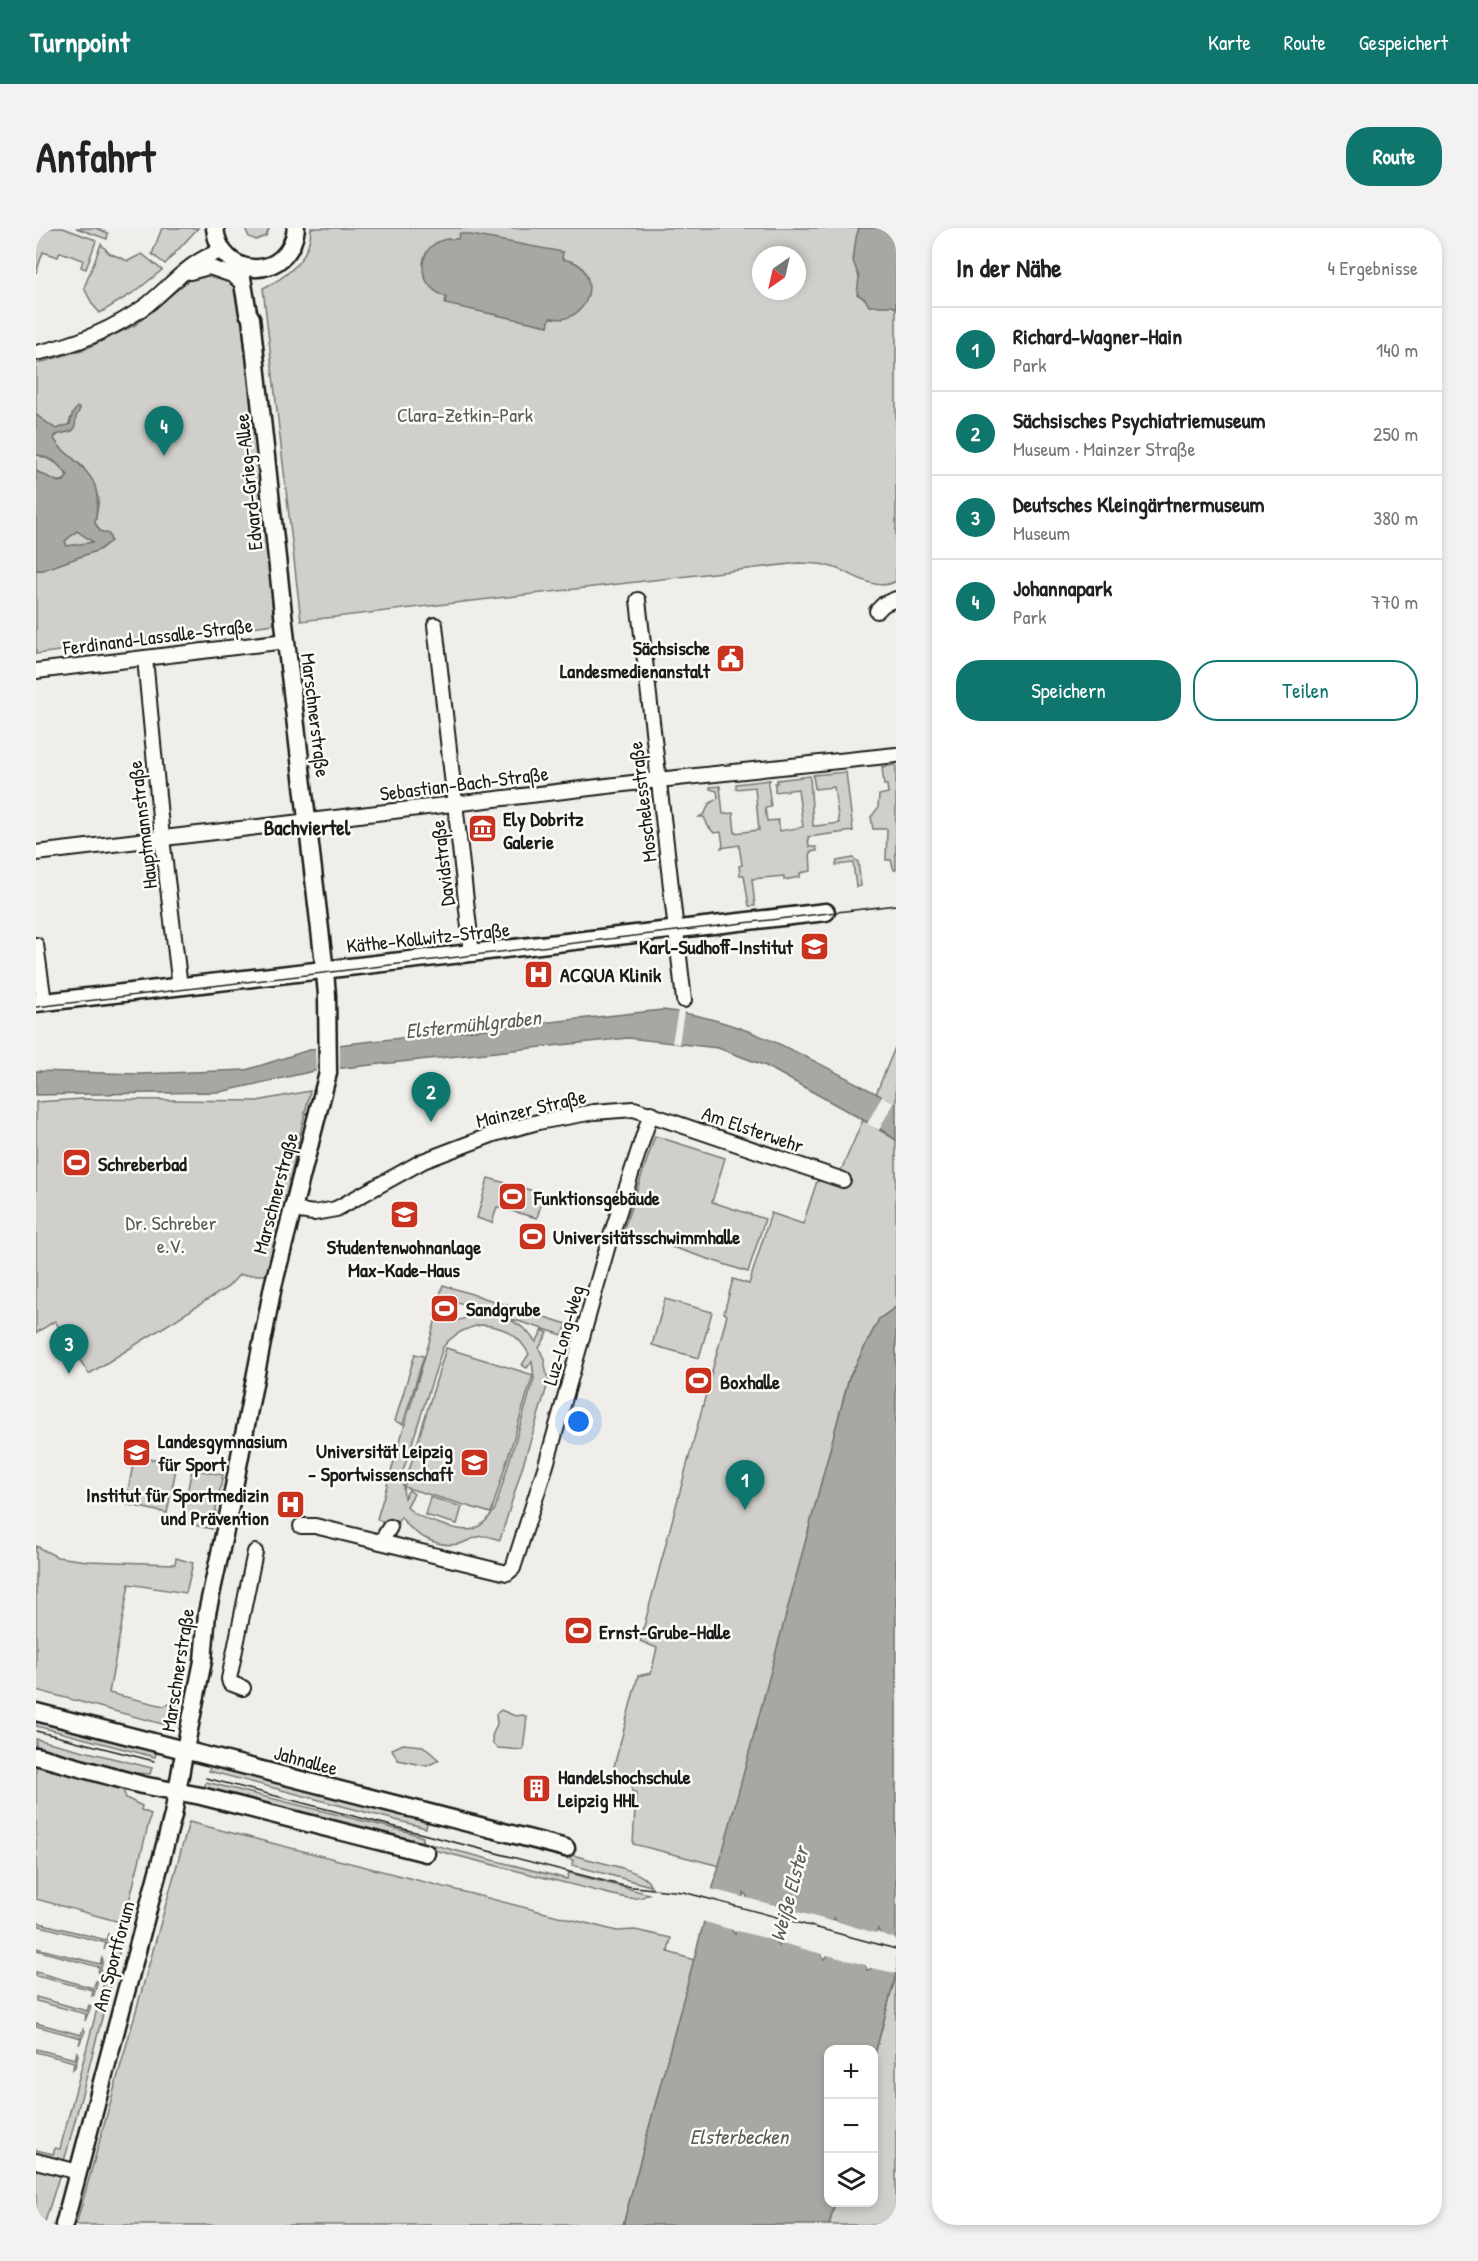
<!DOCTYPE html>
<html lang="de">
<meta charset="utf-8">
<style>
body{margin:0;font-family:"Patrick Hand",sans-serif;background:#f2f2f2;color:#222}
.controls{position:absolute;right:18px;bottom:18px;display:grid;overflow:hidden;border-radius:12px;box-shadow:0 3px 9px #0003}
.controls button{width:54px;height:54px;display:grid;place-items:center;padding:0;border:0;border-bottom:2px solid #e0e0e0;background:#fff;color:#222;font:30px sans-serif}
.compass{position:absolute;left:716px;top:18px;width:54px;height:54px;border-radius:50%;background:#fff;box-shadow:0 3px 9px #0003;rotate:214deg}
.you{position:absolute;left:543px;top:1194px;width:21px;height:21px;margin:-15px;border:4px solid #fff;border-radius:50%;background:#1a73e8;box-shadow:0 0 0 9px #1a73e833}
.badge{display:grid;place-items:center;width:39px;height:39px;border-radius:50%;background:#0f766e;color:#fff;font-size:20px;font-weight:700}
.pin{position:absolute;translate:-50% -50px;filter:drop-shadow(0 2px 3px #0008)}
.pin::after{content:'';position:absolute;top:32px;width:21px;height:18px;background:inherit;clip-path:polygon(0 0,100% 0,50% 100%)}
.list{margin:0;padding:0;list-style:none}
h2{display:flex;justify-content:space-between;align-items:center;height:78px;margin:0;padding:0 24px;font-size:26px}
h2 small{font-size:20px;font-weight:400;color:#767676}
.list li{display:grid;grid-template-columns:39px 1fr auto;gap:18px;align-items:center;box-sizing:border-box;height:84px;padding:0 24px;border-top:2px solid #e0e0e0}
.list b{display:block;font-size:22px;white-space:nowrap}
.list p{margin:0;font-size:20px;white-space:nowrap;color:#767676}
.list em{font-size:20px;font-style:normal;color:#767676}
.actions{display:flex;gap:12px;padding:18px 24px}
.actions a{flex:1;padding:14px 0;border:2px solid #0f766e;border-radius:24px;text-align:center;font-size:21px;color:#0f766e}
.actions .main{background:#0f766e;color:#fff}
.icon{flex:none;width:33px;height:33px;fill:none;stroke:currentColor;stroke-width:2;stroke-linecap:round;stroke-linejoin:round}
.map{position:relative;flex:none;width:860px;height:1997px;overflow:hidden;border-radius:24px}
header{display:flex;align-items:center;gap:36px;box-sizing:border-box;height:84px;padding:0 30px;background:#0f766e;color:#fff}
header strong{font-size:28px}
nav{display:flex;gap:33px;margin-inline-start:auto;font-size:21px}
.intro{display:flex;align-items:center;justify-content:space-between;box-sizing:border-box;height:144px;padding:0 36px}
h1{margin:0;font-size:42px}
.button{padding:15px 27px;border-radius:24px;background:#0f766e;color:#fff;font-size:21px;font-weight:700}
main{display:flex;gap:36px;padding:0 36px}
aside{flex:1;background:#fff;border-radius:24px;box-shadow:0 3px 9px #0003}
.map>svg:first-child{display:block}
</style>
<header>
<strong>Turnpoint</strong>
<nav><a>Karte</a><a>Route</a><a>Gespeichert</a></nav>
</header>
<div class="intro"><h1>Anfahrt</h1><a class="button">Route</a></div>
<main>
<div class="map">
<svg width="860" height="1997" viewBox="0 0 860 1997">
<rect width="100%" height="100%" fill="#f0eeea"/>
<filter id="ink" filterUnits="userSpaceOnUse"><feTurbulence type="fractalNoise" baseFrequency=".0167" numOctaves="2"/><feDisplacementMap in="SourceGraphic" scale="12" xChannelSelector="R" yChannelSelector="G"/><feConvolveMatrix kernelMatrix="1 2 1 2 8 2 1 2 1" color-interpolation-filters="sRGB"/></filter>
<g filter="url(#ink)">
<g fill="#d0cfcc" stroke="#767674" stroke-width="1.5" fill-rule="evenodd">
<path d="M0 0H27L57 11 60 13 50 41 45 39 47 32 24 24 22 29 7 24 0 45Z"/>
<path d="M40 0H60L72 5 71 11Z"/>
<path d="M126 0H162L129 36 116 26Z"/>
<path d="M209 0H233V1L230 8 220 12 213 9Z"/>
<path d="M275 0H860V353C839 366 813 342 792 338 783 335 773 336 763 335L265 393 227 60C252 49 275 29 275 0ZM725 27H761V63H725Z"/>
<path d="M65 16 73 25 92 33 106 26 126 42 100 63 64 85 57 77 48 60Z"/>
<path d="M166 44C183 48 199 48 203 68L227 257 238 396 0 426V342H7L62 322 64 303 59 295 63 271 47 239 20 216 18 210 24 205 36 203V187L32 198 20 201 0 187V136L49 121 99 97 159 47Z"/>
<path d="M0 226C12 231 29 236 31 250 21 258 10 248 0 243Z"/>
<path d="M41 303 57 314 31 319 29 313Z"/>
<path d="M860 537V642H858L855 632H850L851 601H837L835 589 842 580 843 567 852 565 851 557H848L846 539Z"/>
<path d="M810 544 817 603 772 609 773 619H780L781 623 774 624 775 643 764 645V649L748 652V648L716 651 719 678H713L708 647H704L703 638 706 637 703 617 685 620 687 617 685 604 678 605 672 598 668 589H663L669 585 673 576 682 570 681 563 674 561V559L684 558 687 586 697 585 699 605 723 602 719 559 700 561V556L734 552 732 556 735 579 729 580 731 593 742 592 744 603 767 599 762 561 739 564V555H741V552L774 548 777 598H780L803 595 798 559 779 561 777 547Z"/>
<path d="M817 630 822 634 825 658 820 659 817 635 800 637 801 633Z"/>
<path d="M860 817V876L840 866Z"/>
<path d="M274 863 232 1047H203L192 1059 53 1146 19 1093 0 1105V874L46 871 221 873Z"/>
<path d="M827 892 860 912V1079L843 1091 813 1150 684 1638 597 1616 600 1564H596V1556L585 1553 577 1542 602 1448 615 1445 621 1420 604 1413 691 1087 688 1085 697 1051 713 1056 735 985 767 996 781 953 800 954Z"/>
<path d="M619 908 689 930 676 974 729 991 712 1044 587 1003Z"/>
<path d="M452 950 508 966 501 990 461 979 456 995 441 990Z"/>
<path d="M407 1057 531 1096 527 1107 472 1090 489 1101 500 1114 507 1102 512 1105 503 1120 508 1131 511 1148 514 1149 464 1312C459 1311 451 1307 446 1308 438 1309 431 1314 423 1316 401 1320 377 1307 365 1289L357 1301 341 1291 400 1091C423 1098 418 1091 438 1088 448 1086 458 1088 468 1089L421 1074 415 1092 398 1087ZM445 1097C467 1098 482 1106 493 1126L486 1137 491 1140 496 1133 498 1151 459 1281C454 1289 447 1297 438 1301 425 1305 377 1290 371 1278L378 1266 373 1262 368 1270 366 1246 407 1119C417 1106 429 1100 445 1097Z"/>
<path d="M629 1071 676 1084 663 1130 616 1117Z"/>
<path d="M410 1120 497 1147 455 1285 368 1259Z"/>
<path d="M379 1126 388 1128 367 1196 359 1193Z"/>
<path d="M99 1228 141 1236 131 1285 89 1276Z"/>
<path d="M156 1241 187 1247 176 1301 145 1294Z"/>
<path d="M394 1269 426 1279 421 1296 389 1287Z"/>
<path d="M0 1318 21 1329 51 1333 139 1336 140 1330 157 1335 150 1365 93 1356 73 1465 128 1478 142 1473 137 1493 130 1497 0 1462Z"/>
<path d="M465 1482 479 1488 487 1487 491 1489 487 1522 462 1520 457 1516 456 1508 461 1496 460 1486Z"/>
<path d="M0 1490 121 1522 119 1529 0 1498Z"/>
<path d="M0 1511 116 1540 114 1546 99 1545 0 1520Z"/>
<path d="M367 1516 387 1518 403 1532 391 1538 362 1532 356 1521Z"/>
<path d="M0 1533 85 1556 90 1570 106 1578 105 1582 115 1586 89 1690 92 1691 31 1923 8 1997H0V1922L17 1926 19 1920 24 1921 84 1694 0 1671Z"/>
<path d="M174 1537 392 1590 390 1600 173 1543Z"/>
<path d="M170 1554 372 1604 387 1609 385 1619 175 1564 168 1560Z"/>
<path d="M153 1594 581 1703 599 1702 635 1710 632 1724 658 1732 587 1997H40Z"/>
<path d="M407 1594 583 1639C594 1643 610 1647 615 1658L536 1637 537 1632 408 1598Z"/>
<path d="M398 1617 531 1651 533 1645 613 1666C600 1675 579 1667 565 1664L398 1622Z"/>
<path d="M0 1694 70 1712 72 1706 74 1708 68 1722 70 1715 0 1697Z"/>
<path d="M0 1720 64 1736 66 1730 67 1732 64 1744 62 1745 63 1739 0 1722Z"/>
<path d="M0 1744 57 1760 60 1753 61 1755 58 1767 56 1768 57 1762 0 1748Z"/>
<path d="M860 1746V1997H793L799 1975 838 1974V1830Z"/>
<path d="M0 1769 51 1783 53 1777 55 1778 49 1793 50 1786 0 1773Z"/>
<path d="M0 1795 45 1807 47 1801 49 1803 43 1817 45 1810 0 1798Z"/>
<path d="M0 1821 39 1831 41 1824 42 1827 39 1839 37 1841 38 1834 0 1824Z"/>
</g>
<g fill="#a8a7a3" stroke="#706f6d" stroke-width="1.5" fill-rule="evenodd">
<path d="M823 0H860V80L856 78H833L829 71 821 66 823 49 817 33 820 10Z"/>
<path d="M424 5 527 24 526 31C530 32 536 33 540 35 559 46 556 77 537 87 530 92 523 91 514 90L512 98 409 76 410 69C373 55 383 6 422 11Z"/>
<path d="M41 179 44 181 40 189 39 200 36 203 20 207 18 210C21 218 28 223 34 228 62 252 64 260 59 295L64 303 73 306 75 313 63 322 7 342H0V243L22 254 28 253 32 247 18 233 0 226V187L20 201 34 196 36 187ZM41 303 57 314 31 318 29 313Z"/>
<path d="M626 782C711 790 786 838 860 876V912L847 903 730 838 682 820 592 810 278 843 184 864 0 867V843L104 846 210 842 276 821 310 816Z"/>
<path d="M860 1079V1746L838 1830V1822H792V1974L799 1975 793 1997H587L813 1150 843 1091ZM708 1665 711 1668 699 1706 696 1703ZM752 1677 755 1680 743 1718 740 1715ZM798 1690 800 1693 791 1729 788 1731 786 1728ZM842 1701 844 1705 835 1741 831 1742 830 1739Z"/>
</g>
<g fill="#f0eeea">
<path d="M642 782 648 783 643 816 636 815Z"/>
<path d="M304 815V843L280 845 279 818Z"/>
<path d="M846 868 858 874 843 902 831 896Z"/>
<path d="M675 1661 754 1681V1682L795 1693 796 1692 839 1705 840 1704 860 1711V1745L830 1739V1737L791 1727H786V1726L746 1715 745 1716 741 1713 702 1703 701 1704 697 1702 666 1693 665 1695Z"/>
</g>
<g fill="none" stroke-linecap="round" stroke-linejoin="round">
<defs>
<g id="minor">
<path d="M154 44 173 39 196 47 207 55"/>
<path d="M0 125C39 117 78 101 111 77 136 57 154 32 186 23"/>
<path d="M602 372 648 772"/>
<path d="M841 383 848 376 860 371"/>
<path d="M399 397 436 726"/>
<path d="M109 430 126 610 144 759"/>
<path d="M0 443 250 413"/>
<path d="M0 625 622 552 860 527"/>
<path d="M0 717 8 774"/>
<path d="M256 982 278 985 300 981 387 933 458 906 502 894 558 884 598 881 807 952"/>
<path d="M265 1298H279L471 1345 477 1340 510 1237 572 1017 615 885"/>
<path d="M345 1314 354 1299"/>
<path d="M207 1460 194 1455 193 1451 219 1324"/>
<path d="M0 1933 42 1944"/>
</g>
<g id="major">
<path d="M179 0C184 53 254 54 260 0"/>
<path d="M0 775 790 684"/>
<path d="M0 1484 530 1620"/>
<path d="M0 1528 106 1557 165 1568 390 1625"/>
<path d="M146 1536 167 1433 171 1385 194 1279 237 1058 292 845 291 767 289 744 250 413 215 90 212 85 204 38"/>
<path d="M28 1997 137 1587 144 1547"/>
</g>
</defs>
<use href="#minor" stroke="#1c1c1c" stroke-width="18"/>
<use href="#major" stroke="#1c1c1c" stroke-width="21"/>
<use href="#minor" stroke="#fdfcf7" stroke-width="14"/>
<use href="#major" stroke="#fdfcf7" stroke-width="16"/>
<g stroke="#1c1c1c" stroke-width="1.5">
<path d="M0 779 860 677"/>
<path d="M0 1503 118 1533"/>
<path d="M170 1550 588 1658 647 1664 860 1721"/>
</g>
<defs>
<path id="major-bridge" d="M144 1547 146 1536"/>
</defs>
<use href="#major-bridge" stroke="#1c1c1c" stroke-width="21" stroke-linecap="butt"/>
<use href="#major-bridge" stroke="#fdfcf7" stroke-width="16"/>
</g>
</g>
<defs>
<symbol id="civic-square" viewBox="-11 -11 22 22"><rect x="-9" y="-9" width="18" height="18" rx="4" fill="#c8321e" stroke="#fdfcf7"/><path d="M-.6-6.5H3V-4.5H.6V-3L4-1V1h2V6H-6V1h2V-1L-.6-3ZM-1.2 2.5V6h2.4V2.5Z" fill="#fff"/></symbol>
<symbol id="museum-square" viewBox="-11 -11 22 22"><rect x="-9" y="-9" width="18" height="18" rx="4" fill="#c8321e" stroke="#fdfcf7"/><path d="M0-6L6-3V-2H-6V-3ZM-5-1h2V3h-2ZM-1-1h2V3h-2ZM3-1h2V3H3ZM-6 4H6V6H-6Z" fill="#fff"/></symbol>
<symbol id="university-square" viewBox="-11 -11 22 22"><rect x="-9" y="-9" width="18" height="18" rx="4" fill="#c8321e" stroke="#fdfcf7"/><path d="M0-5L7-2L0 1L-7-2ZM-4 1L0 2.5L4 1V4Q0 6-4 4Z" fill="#fff"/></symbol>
<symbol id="hospital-square" viewBox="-11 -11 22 22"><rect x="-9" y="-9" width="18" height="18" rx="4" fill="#c8321e" stroke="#fdfcf7"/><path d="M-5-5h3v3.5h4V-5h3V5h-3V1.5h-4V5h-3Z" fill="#fff"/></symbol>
<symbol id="stadium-square" viewBox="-11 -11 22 22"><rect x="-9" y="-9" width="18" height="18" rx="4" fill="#c8321e" stroke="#fdfcf7"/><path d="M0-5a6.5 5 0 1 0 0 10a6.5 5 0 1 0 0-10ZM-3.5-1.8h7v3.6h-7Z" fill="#fff"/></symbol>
<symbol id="school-square" viewBox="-11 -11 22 22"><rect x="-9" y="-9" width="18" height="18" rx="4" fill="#c8321e" stroke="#fdfcf7"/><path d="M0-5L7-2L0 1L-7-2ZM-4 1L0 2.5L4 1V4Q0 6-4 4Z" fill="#fff"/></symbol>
<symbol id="building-square" viewBox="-11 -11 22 22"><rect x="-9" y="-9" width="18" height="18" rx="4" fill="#c8321e" stroke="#fdfcf7"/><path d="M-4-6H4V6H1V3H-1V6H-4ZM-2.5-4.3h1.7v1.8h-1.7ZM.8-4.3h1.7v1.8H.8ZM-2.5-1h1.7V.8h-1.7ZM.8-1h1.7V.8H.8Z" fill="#fff"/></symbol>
</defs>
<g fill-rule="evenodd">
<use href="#civic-square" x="678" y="414" width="33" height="33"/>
<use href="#museum-square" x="430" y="584" width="33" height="33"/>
<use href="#university-square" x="762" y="702" width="33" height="33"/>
<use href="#hospital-square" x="486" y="730" width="33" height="33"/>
<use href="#stadium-square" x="24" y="918" width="33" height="33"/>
<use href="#stadium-square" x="460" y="952" width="33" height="33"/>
<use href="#university-square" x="352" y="970" width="33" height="33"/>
<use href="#stadium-square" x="480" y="992" width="33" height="33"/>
<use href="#stadium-square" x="392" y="1064" width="33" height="33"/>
<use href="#stadium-square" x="646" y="1136" width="33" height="33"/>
<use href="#school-square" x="84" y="1208" width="33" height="33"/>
<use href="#university-square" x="422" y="1218" width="33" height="33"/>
<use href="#hospital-square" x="238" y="1260" width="33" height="33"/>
<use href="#stadium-square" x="526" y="1386" width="33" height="33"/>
<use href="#building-square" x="484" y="1544" width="33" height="33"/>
</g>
<g text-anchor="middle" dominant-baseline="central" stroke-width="5" stroke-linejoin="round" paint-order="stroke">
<g font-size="20" fill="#5b5b5a" stroke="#fdfcf7">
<text x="429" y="186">Clara-Zetkin-Park</text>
<text x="135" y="994">Dr. Schreber<tspan x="135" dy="23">e.V.</tspan></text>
</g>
<g font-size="20" fill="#1c1c1c" stroke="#fdfcf7">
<text transform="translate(212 254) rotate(-96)">Edvard-Grieg-Allee</text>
<text transform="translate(122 408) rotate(-7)">Ferdinand-Lassalle-Straße</text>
<text transform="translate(280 487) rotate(83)">Marschnerstraße</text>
<text transform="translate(428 555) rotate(-7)">Sebastian-Bach-Straße</text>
<text transform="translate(606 574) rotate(-97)">Moschelesstraße</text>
<text transform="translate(106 597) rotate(-97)">Hauptmannstraße</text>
<text transform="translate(406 635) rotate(-97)">Davidstraße</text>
<text transform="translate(392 709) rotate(-6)">Käthe-Kollwitz-Straße</text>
<text transform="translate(495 880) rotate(-13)">Mainzer Straße</text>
<text transform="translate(717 901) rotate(19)">Am Elsterwehr</text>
<text transform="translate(239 965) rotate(-75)">Marschnerstraße</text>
<text transform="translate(527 1107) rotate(-74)">Luz-Long-Weg</text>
<text transform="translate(141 1442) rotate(-81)">Marschnerstraße</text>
<text transform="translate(270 1532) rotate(15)">Jahnallee</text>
<text transform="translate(77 1728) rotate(-75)">Am Sportforum</text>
</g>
<g font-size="20" font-weight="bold" fill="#1c1c1c" stroke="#fdfcf7" text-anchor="start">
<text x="674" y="419" text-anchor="end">Sächsische<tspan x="674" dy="23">Landesmedienanstalt</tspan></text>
<text x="467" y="590">Ely Dobritz<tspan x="467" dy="23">Galerie</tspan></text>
<text x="757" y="718" text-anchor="end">Karl-Sudhoff-Institut</text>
<text x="524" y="746">ACQUA Klinik</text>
<text x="62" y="935">Schreberbad</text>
<text x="498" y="969">Funktionsgebäude</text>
<text x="517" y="1008">Universitätsschwimmhalle</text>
<text x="368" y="1018" text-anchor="middle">Studentenwohnanlage<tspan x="368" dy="23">Max-Kade-Haus</tspan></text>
<text x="430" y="1080">Sandgrube</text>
<text x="684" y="1153">Boxhalle</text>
<text x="122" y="1212">Landesgymnasium<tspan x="122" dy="23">für Sport</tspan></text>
<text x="417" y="1222" text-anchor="end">Universität Leipzig<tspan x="417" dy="23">- Sportwissenschaft</tspan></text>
<text x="233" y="1266" text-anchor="end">Institut für Sportmedizin<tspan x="233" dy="23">und Prävention</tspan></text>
<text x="563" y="1403">Ernst-Grube-Halle</text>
<text x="522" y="1548">Handelshochschule<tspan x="522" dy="23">Leipzig HHL</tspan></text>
</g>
<g font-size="21" font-weight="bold" fill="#1c1c1c" stroke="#fdfcf7">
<text x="271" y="599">Bachviertel</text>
</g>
<g font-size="21" font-style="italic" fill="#5b5b59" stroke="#fdfcf7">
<text transform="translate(437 796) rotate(-6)">Elstermühlgraben</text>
<text transform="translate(753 1666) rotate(-75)">Weiße Elster</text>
<text x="703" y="1908">Elsterbecken</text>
</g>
</g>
</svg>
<div class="controls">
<button>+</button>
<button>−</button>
<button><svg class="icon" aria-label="layers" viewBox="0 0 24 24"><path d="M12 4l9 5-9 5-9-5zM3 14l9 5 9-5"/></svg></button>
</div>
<svg class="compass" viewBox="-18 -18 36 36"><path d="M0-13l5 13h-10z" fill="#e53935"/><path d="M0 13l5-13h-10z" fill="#767676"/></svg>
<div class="you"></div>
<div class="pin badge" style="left:709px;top:1282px">1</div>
<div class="pin badge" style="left:395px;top:894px">2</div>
<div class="pin badge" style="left:33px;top:1146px">3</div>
<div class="pin badge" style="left:128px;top:228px">4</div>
</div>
<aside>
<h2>In der Nähe<small>4 Ergebnisse</small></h2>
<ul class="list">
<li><span class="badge">1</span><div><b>Richard-Wagner-Hain</b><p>Park</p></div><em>140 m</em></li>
<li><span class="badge">2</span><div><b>Sächsisches Psychiatriemuseum</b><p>Museum · Mainzer Straße</p></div><em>250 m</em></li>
<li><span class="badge">3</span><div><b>Deutsches Kleingärtnermuseum</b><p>Museum</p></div><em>380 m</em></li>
<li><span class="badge">4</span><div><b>Johannapark</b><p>Park</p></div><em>770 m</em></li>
</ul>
<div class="actions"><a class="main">Speichern</a><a>Teilen</a></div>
</aside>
</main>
